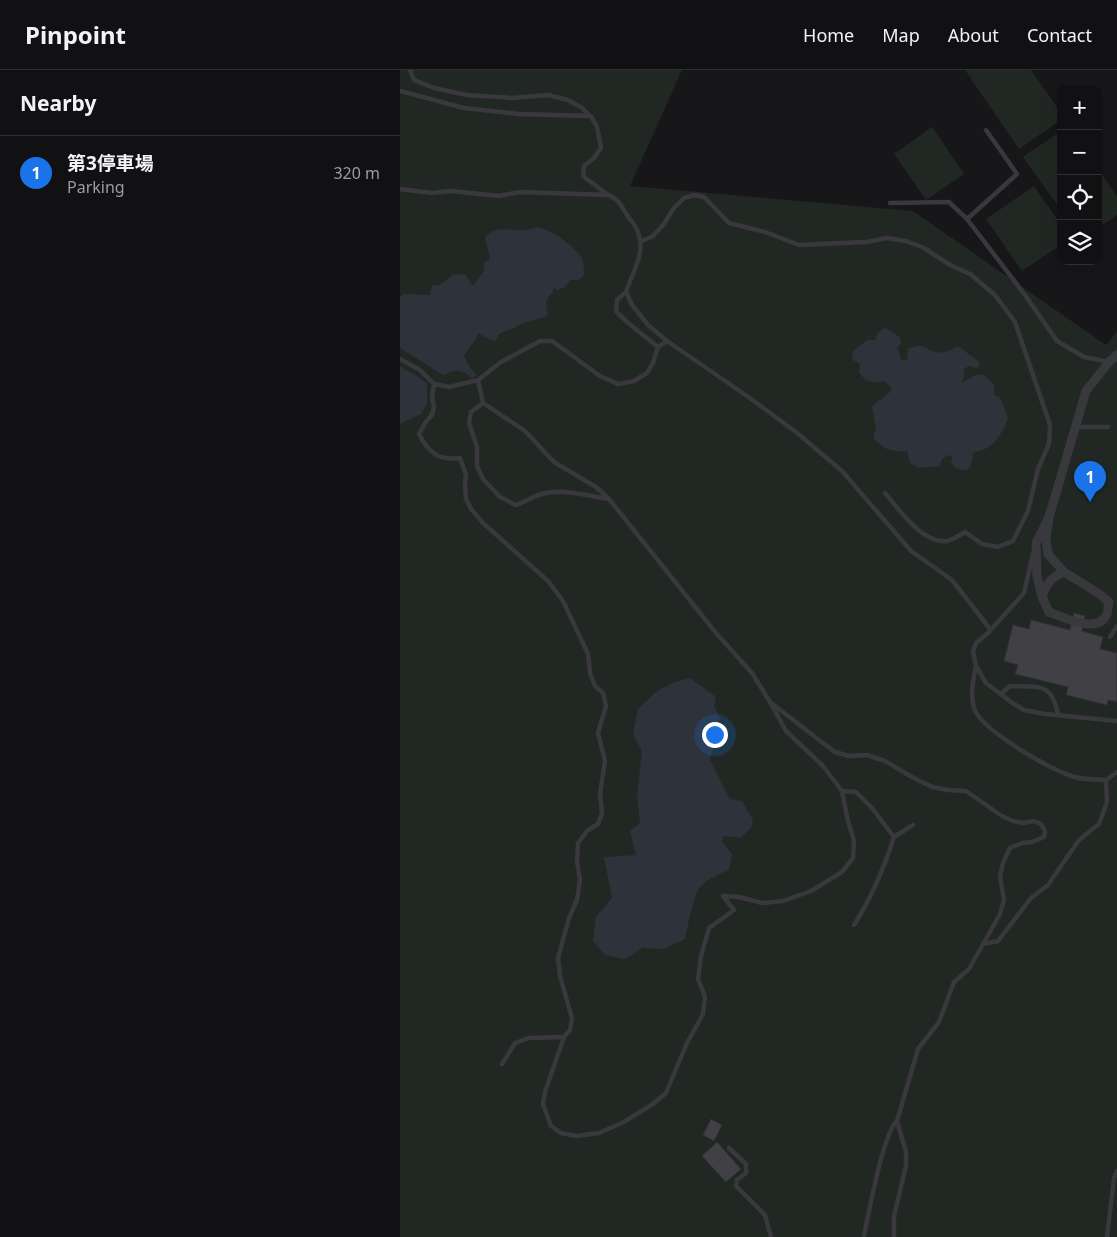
<!DOCTYPE html>
<meta charset="utf-8">
<style>
body{margin:0;font-family:"Noto Sans","Noto Sans TC",sans-serif;background:#1e1e20;color:#f1f3f6}
.controls{position:absolute;right:15px;top:15px;display:grid;overflow:hidden;border-radius:10px;box-shadow:0 5px 20px #0002}
.controls button{width:45px;height:45px;display:grid;place-items:center;padding:0;border:0;border-bottom:1px solid #303032;background:#111012;color:#f1f3f6;font:25px sans-serif}
.you{position:absolute;left:314px;top:664px;width:18px;height:18px;margin:-12px;border:4px solid #fff;border-radius:50%;background:#1a73e8;box-shadow:0 0 0 8px #1a73e833}
.badge{display:grid;place-items:center;width:32px;height:32px;border-radius:50%;background:#1a73e8;color:#fff;font-size:16px;font-weight:700}
.pin{position:absolute;translate:-50% -41px;filter:drop-shadow(0 1px 2px #0008)}
.pin::after{content:'';position:absolute;top:26px;width:18px;height:15px;background:inherit;clip-path:polygon(0 0,100% 0,50% 100%)}
.list{margin:0;padding:0;list-style:none}
h2{display:flex;justify-content:space-between;align-items:center;height:65px;margin:0;padding:0 20px;font-size:21px}
h2 small{font-size:16px;font-weight:400;color:#9c9d9f}
.list li{display:grid;grid-template-columns:32px 1fr auto;gap:15px;align-items:center;box-sizing:border-box;height:75px;padding:0 20px;border-top:1px solid #303032}
.list b{display:block;font-size:19px;white-space:nowrap}
.list p{margin:0;font-size:16px;white-space:nowrap;color:#9c9d9f}
.list em{font-size:16px;font-style:normal;color:#9c9d9f}
.icon{flex:none;width:28px;height:28px;fill:none;stroke:currentColor;stroke-width:2;stroke-linecap:round;stroke-linejoin:round}
.map{position:relative;flex:none;width:717px;height:1167px;overflow:hidden}
header{display:flex;align-items:center;gap:30px;box-sizing:border-box;height:70px;padding:0 25px;background:#111012;border-bottom:1px solid #303032}
header strong{font-size:24px}
nav{display:flex;gap:28px;margin-inline-start:auto;font-size:18px}
main{display:flex}
aside{flex:1;background:#111012}
.map>svg:first-child{display:block}
</style>
<header>
<strong>Pinpoint</strong>
<nav><a>Home</a><a>Map</a><a>About</a><a>Contact</a></nav>
</header>
<main>
<aside>
<h2>Nearby<small></small></h2>
<ul class="list">
<li><span class="badge">1</span><div><b>第3停車場</b><p>Parking</p></div><em>320 m</em></li>
</ul>
</aside>
<div class="map">
<svg width="717" height="1167" viewBox="0 0 717 1167">
<rect width="100%" height="100%" fill="#171618"/>
<g fill="#212823">
<path d="M0 0H282L230 116 513 141 706 275 717 262V1167H0Z"/>
<path d="M565 0H631L661 43V50L619 79Z"/>
<path d="M532 57 564 104 526 130 494 84Z"/>
<path d="M661 61V140L623 87Z"/>
<path d="M698 99 717 126V145L698 158Z"/>
<path d="M634 116 661 155V175L622 201 586 149Z"/>
</g>
<g fill="#2d323b">
<path d="M138 157C152 161 169 172 178 183 184 188 184 198 184 205L179 210H170L164 218 157 220 153 217V223C144 229 146 235 148 245L145 247 123 253 112 259 100 263 95 272 78 263C76 271 69 278 64 286L71 299 77 305 72 308C61 299 56 299 43 305L0 278V227L4 224 29 225 33 215H40L52 205 65 204 73 216 84 201V193L90 189 85 167C97 155 110 161 125 160 130 159 134 158 138 157Z"/>
<path d="M485 258 500 267 501 273 497 278 502 290H507L508 279C523 272 522 278 535 282 543 284 551 280 558 276L578 291 580 295 577 298 568 296 564 300V306L561 313 574 306 582 304 594 314 595 326H598C603 332 606 341 608 349 603 360 597 374 585 379 580 381 577 381 573 383L571 395 567 400C558 400 555 399 551 392L553 387 548 385 542 389 540 396 518 398 510 393 507 381C490 382 485 380 473 368L476 359 472 336 489 323 492 318 485 311C472 313 466 313 459 302L460 294 453 290 452 282 467 270H475L478 262Z"/>
<path d="M0 296C9 302 19 306 27 314V334L21 344 0 354Z"/>
<path d="M290 608 316 627 314 636 320 648 310 690 330 729 342 731 353 750 351 758 340 768 324 766 322 771 332 784 329 800C319 804 309 808 301 816 293 824 288 857 285 869L264 879 243 878 225 889 205 885 193 871 196 847 212 828 204 787 236 785 230 761 240 753 237 725 242 681 233 664 238 639 257 621 275 612Z"/>
</g>
<g fill="#414045" stroke="#313134">
<path d="M674 543 685 546 682 561 703 567 700 579 717 583V632L708 630 707 635 666 625 668 617 615 604 618 595 604 591 613 555 629 559 631 550 670 560Z"/>
<path d="M311 1049 322 1055 314 1071 303 1065Z"/>
<path d="M317 1072 341 1099 326 1112 302 1086Z"/>
</g>
<g fill="none" stroke-linecap="round" stroke-linejoin="round">
<g stroke="#38383d" stroke-width="4.5">
<path d="M10 0 14 10 34 18 67 25 112 28 148 25 168 30 182 38 190 46"/>
<path d="M0 21 64 38 119 44 191 46 197 57 201 78 194 88 184 96 183 106 208 125"/>
<path d="M0 119 32 123 51 121 99 126 119 122 209 125C222 133 219 133 227 145 229 149 234 153 236 158 248 181 233 200 226 222L232 235 248 255 267 271 347 326 396 362 442 401 511 481 552 510 590 559"/>
<path d="M490 133 549 132 567 149 625 225 657 271 684 287 709 292"/>
<path d="M567 149 617 104 586 60"/>
<path d="M240 172 253 166 264 154 273 139 284 128 294 125 304 127 329 153 365 162 399 175 466 172 487 168 506 171 524 178 550 195 570 204 595 225 615 252 650 355 649 374 638 399 628 441 613 471 598 477 582 474 565 462C560 465 552 470 547 471 522 474 499 439 485 423"/>
<path d="M226 222 217 230 216 241C228 255 244 265 258 277L267 271"/>
<path d="M0 289 20 300 34 314"/>
<path d="M78 310 101 292 140 271H152L200 306 218 314 234 311 247 303 253 293 258 277"/>
<path d="M83 333 78 310 49 317 34 314 32 328 34 337 32 345 25 353 19 364C28 382 39 391 60 388L66 405 65 417 66 429 71 439 83 453 148 511 163 531 188 584 190 603 195 616 203 623 206 636 198 663 205 691 200 724 202 743 198 754 187 761 178 773 177 791 180 810 177 830 169 848 158 888 160 906 172 948 170 960 164 967 145 1022 143 1034 151 1056 161 1063 176 1066 199 1063 222 1053 253 1034 266 1023 287 973 303 944 305 927 298 909 301 886 309 858 334 840 323 826 339 827 362 833 383 831 411 821 442 802 453 788 454 771 447 747 442 721 423 696 386 661 370 632"/>
<path d="M675 357H708"/>
<path d="M209 429 196 417 154 392 125 361 83 333 71 342 69 353 77 377V396L83 409 100 427 116 435C125 432 133 426 142 424 162 418 188 426 209 429L316 563 352 603 370 632 419 670 435 682 449 686 467 685 485 691 512 707 532 717 548 720 566 721 602 746 613 751 623 753 633 751 641 754 645 761 644 767 632 772 622 773 610 778 603 793 600 806 604 830 600 844 569 899 554 912 539 952 518 979 497 1051C483 1063 469 1143 464 1165"/>
<path d="M633 484 624 523 588 563 576 573 573 582 576 596 586 613 611 632 624 640 645 644 717 651"/>
<path d="M710 567 717 556"/>
<path d="M576 596C573 610 570 624 574 638 580 659 653 702 675 707 684 710 696 709 706 710"/>
<path d="M601 624 610 616C639 617 652 612 658 645"/>
<path d="M442 721 456 722 472 738 494 767C484 798 472 827 454 855"/>
<path d="M494 767 513 755"/>
<path d="M583 874 598 871 631 828 648 815 679 770 699 754 707 732 706 710 717 702"/>
<path d="M102 994 115 973 129 968 164 967"/>
<path d="M329 1078 346 1094V1103L337 1110 336 1116 365 1145 371 1167"/>
<path d="M494 1167V1146L506 1096V1082L497 1051"/>
<path d="M707 1167 714 1108 717 1101"/>
</g>
<g stroke="#38383d" stroke-width="9">
<path d="M664 502 648 484 646 470 649 447 686 321 709 292 717 285"/>
<path d="M642 527C647 513 651 507 664 502L698 523 709 532C708 536 708 541 707 544 698 565 663 547 649 542L642 527 637 506 636 473 649 447"/>
</g>
</g>
</svg>
<div class="controls">
<button>+</button>
<button>−</button>
<button><svg class="icon" aria-label="locate" viewBox="0 0 24 24"><circle cx="12" cy="12" r="6"/><path d="M12 2v4M12 18v4M2 12h4M18 12h4"/></svg></button>
<button><svg class="icon" aria-label="layers" viewBox="0 0 24 24"><path d="M12 4l9 5-9 5-9-5zM3 14l9 5 9-5"/></svg></button>
</div>
<div class="you"></div>
<div class="pin badge" style="left:690px;top:432px">1</div>
</div>
</main>
